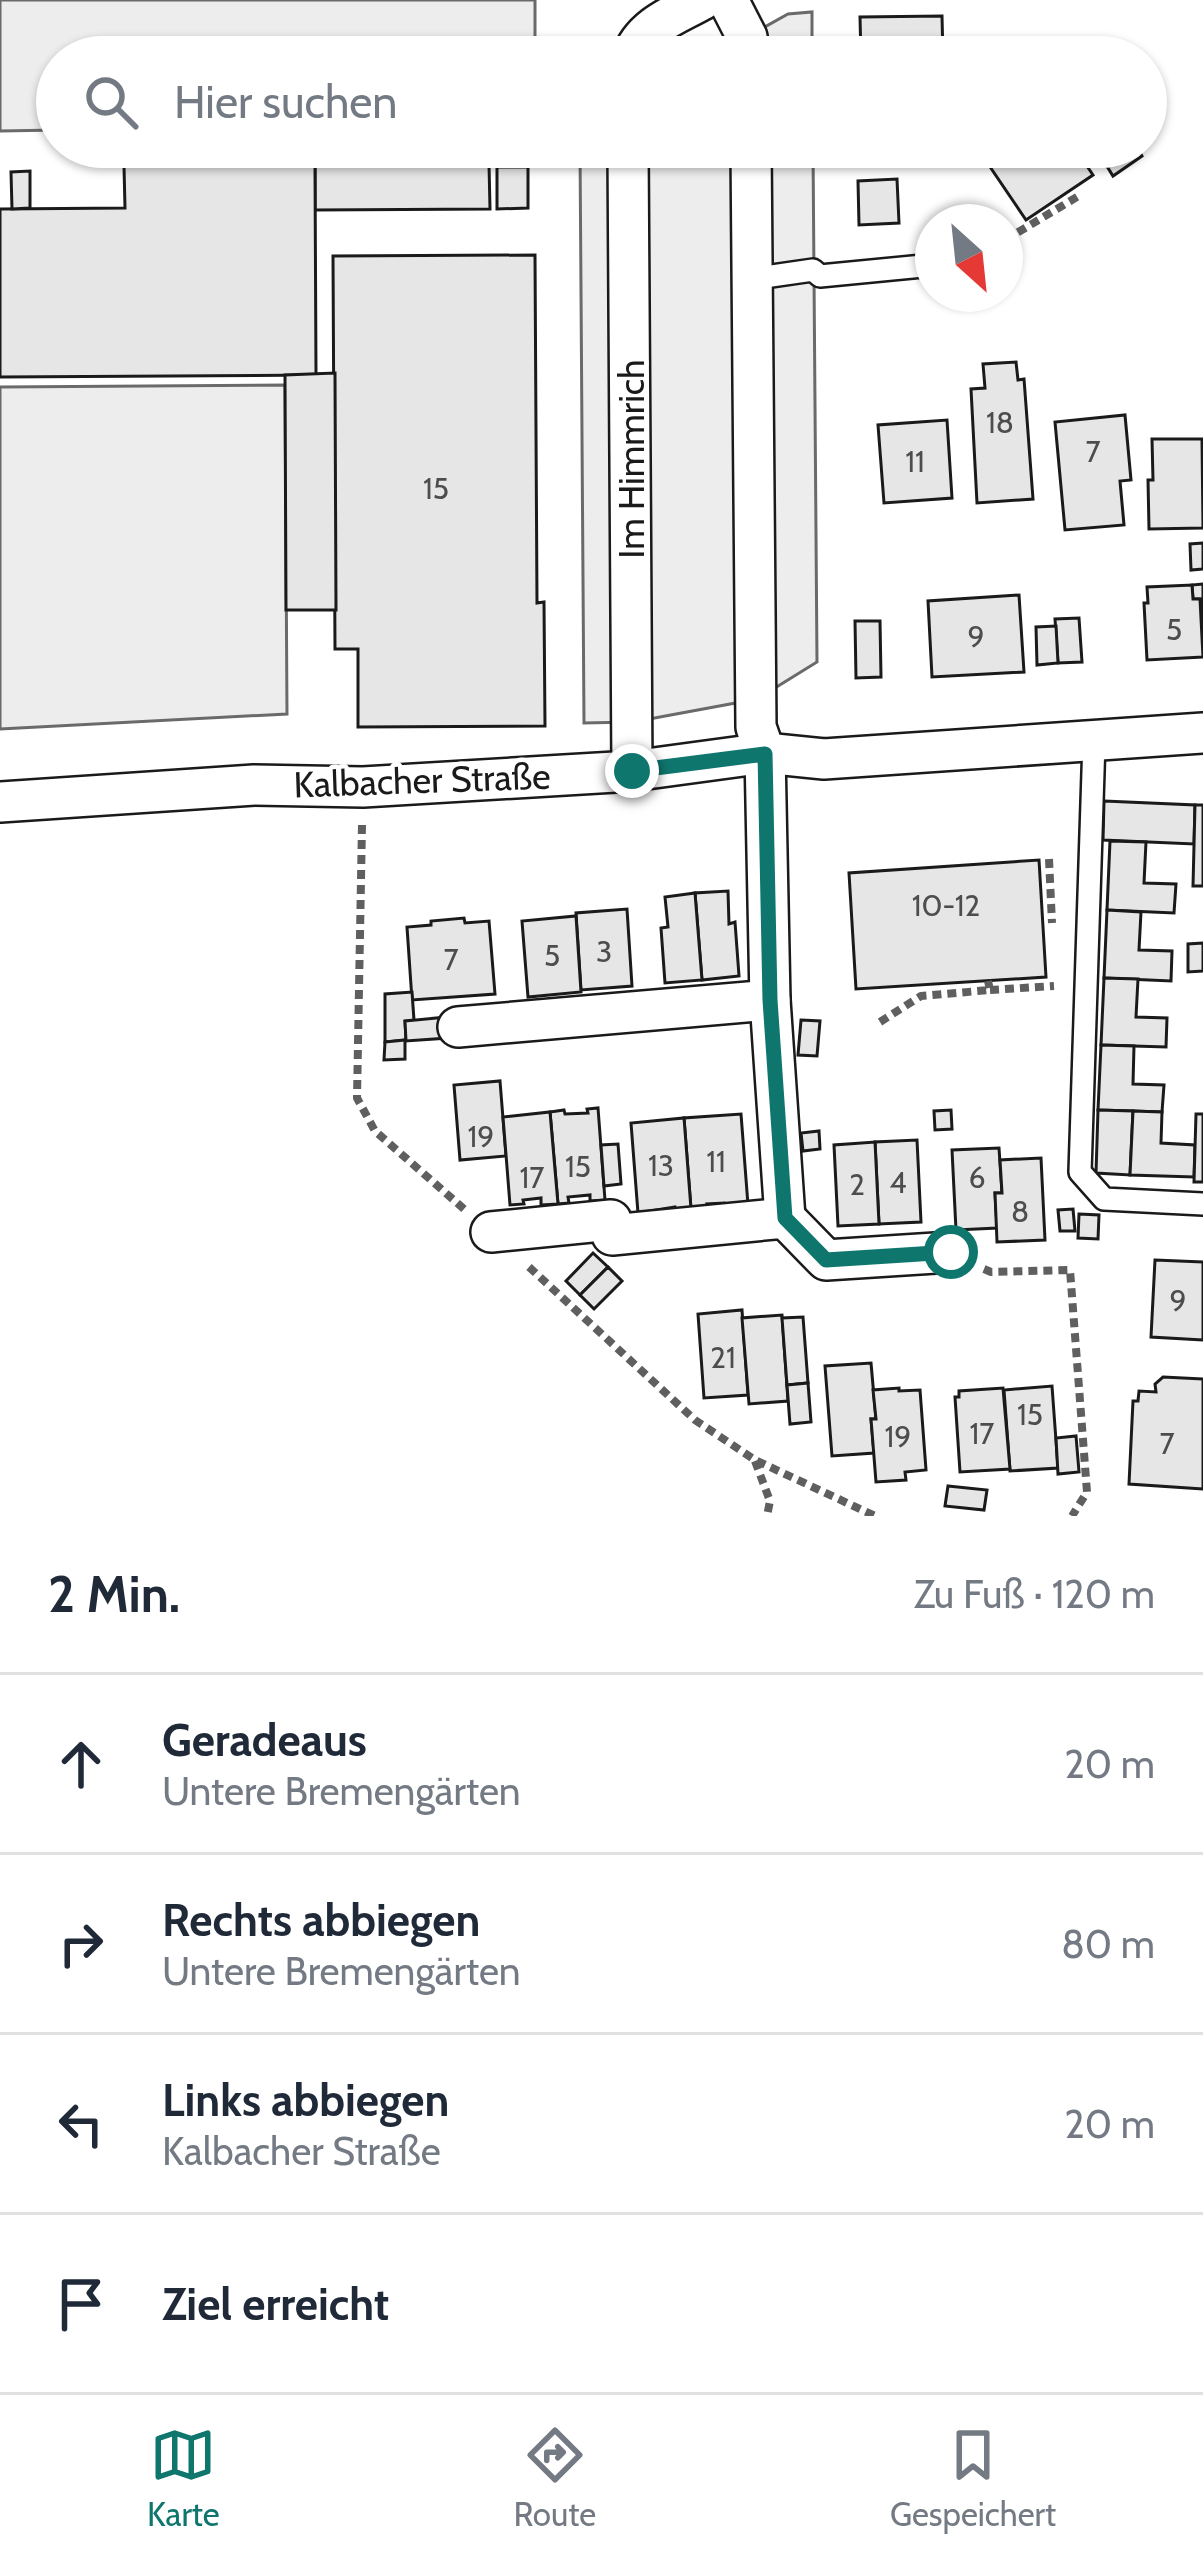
<!DOCTYPE html>
<html lang="de">
<meta charset="utf-8">
<style>
body{margin:0;font-family:Cabin,sans-serif;background:#f6f6f7;color:#1f2937}
.compass{position:absolute;left:915px;top:204px;width:108px;height:108px;border-radius:50%;background:#fff;box-shadow:0 3px 9px #0004;rotate:153deg}
.stop{position:absolute;width:36px;height:36px;margin:-27px;border:9px solid #0f766e;border-radius:50%;background:#fff}
.stop.end{background:#0f766e;border-color:#fff;box-shadow:0 3px 12px #0008}
.list{margin:0;padding:0;list-style:none}
h2{display:flex;justify-content:space-between;align-items:center;height:156px;margin:0;padding:0 48px;font-size:51px}
h2 small{font-size:39px;font-weight:400;color:#747a83}
.list li{display:grid;grid-template-columns:78px 1fr auto;gap:36px;align-items:center;box-sizing:border-box;height:180px;padding:0 48px;border-top:3px solid #e0e1e3}
.list b{display:block;font-size:45px;white-space:nowrap}
.list p{margin:0;font-size:39px;white-space:nowrap;color:#747a83}
.list em{font-size:39px;font-style:normal;color:#747a83}
.icon{flex:none;width:66px;height:66px;fill:none;stroke:currentColor;stroke-width:2;stroke-linecap:round;stroke-linejoin:round}
.map{position:relative;flex:none;width:1203px;height:1516px;overflow:hidden}
.search{position:absolute;background:#fff;box-shadow:0 3px 9px #0004;left:36px;right:36px;top:36px;height:132px;display:flex;align-items:center;gap:30px;box-sizing:border-box;padding:0 42px;border-radius:66px;color:#747a83;font-size:45px}
.sheet{height:876px;background:#fff}
nav{display:flex;justify-content:space-around;align-items:center;box-sizing:border-box;height:168px;border-top:3px solid #e0e1e3;background:#fff;font-size:33px;color:#747a83}
nav a{display:grid;justify-items:center;gap:6px}
nav .on{color:#0f766e}
.map>svg:first-child{display:block}
</style>
<div class="map">
<svg width="1203" height="1516" viewBox="0 0 1203 1516">
<rect width="100%" height="100%" fill="#fff"/>
<g fill="#ededed" stroke="#6a6a6a" stroke-width="3">
<path d="M0 0H535V57H57V130L0 131Z"/>
<path d="M812 12V57H725L747 37 788 14Z"/>
<path d="M580 147H813L817 662 757 699 633 722 584 723Z"/>
<path d="M285 385 287 714 0 729V387Z"/>
</g>
<g fill="#e6e6e6" stroke="#1a1a1a" stroke-width="3">
<path d="M942 16 943 57H861L860 17Z"/>
<path d="M995 147H1074L1093 175 1026 220 982 155Z"/>
<path d="M1114 147H1137L1142 156 1113 176 1100 155Z"/>
<path d="M489 164 490 209 315 210V165Z"/>
<path d="M315 165 316 375 0 377V209L125 208 124 166Z"/>
<path d="M497 167H528V208L497 209Z"/>
<path d="M30 171V208L12 209 11 172Z"/>
<path d="M897 179 899 223 859 225 858 181Z"/>
<path d="M535 255 537 603 544 602 545 726 358 727V649H335L333 256Z"/>
<path d="M1016 362 1018 380 1024 379 1033 499 977 503 971 389 985 388 983 364Z"/>
<path d="M335 373 336 610H286L285 375Z"/>
<path d="M1125 415 1131 480 1120 481 1124 525 1065 530 1055 422Z"/>
<path d="M947 420 952 498 884 503 878 425Z"/>
<path d="M1152 439H1202L1203 528 1149 529 1148 480H1153Z"/>
<path d="M1203 543V569L1191 570 1190 544Z"/>
<path d="M1203 584V655L1200 599H1193L1192 585Z"/>
<path d="M1192 585 1193 599H1200L1203 657 1147 660 1144 603H1148L1147 587Z"/>
<path d="M1019 595 1024 672 932 677 928 601Z"/>
<path d="M1079 618 1082 662 1058 663 1055 619Z"/>
<path d="M855 621H880L881 677 856 678Z"/>
<path d="M1056 626 1058 663 1037 665 1036 627Z"/>
<path d="M1104 801 1195 805 1194 844 1103 840Z"/>
<path d="M1195 805H1203V886H1193Z"/>
<path d="M1110 841 1146 842 1144 883 1176 884 1174 913 1107 910Z"/>
<path d="M1039 860 1046 977 856 989 849 873Z"/>
<path d="M728 891 729 924 735 922 739 976 702 980 695 893Z"/>
<path d="M695 893 702 980 665 983 661 928 668 927 665 897Z"/>
<path d="M627 909 632 986 581 990 576 913Z"/>
<path d="M1107 910 1141 912 1139 950 1172 951 1171 981 1104 978Z"/>
<path d="M576 916 581 992 528 997 522 921Z"/>
<path d="M464 918 465 923 489 921 495 994 412 1000 407 927 431 925V921Z"/>
<path d="M1203 943V971L1188 972V944Z"/>
<path d="M1104 978 1138 979 1136 1017 1167 1018 1166 1047 1101 1045Z"/>
<path d="M412 992 414 1020 405 1021 406 1040 385 1042V994Z"/>
<path d="M447 1017 448 1038 406 1041 405 1021Z"/>
<path d="M801 1020 820 1021 817 1056 798 1055Z"/>
<path d="M405 1040V1059L384 1060 385 1042Z"/>
<path d="M1101 1045 1134 1046 1133 1084 1164 1085 1162 1112 1098 1110Z"/>
<path d="M500 1081 506 1156 460 1160 454 1085Z"/>
<path d="M598 1108 605 1200 590 1201V1195L568 1197 569 1203 558 1204 550 1112 564 1110 565 1114 588 1113 587 1109Z"/>
<path d="M951 1110 952 1129 935 1130 934 1111Z"/>
<path d="M1098 1110 1133 1111 1130 1175 1096 1173Z"/>
<path d="M1133 1111 1162 1112 1161 1143 1195 1145 1194 1177 1130 1175Z"/>
<path d="M550 1112 558 1204 541 1205V1198L523 1200 524 1204 510 1205 503 1117Z"/>
<path d="M741 1114 748 1205 724 1207V1203L707 1204 708 1208 691 1209 684 1118Z"/>
<path d="M1196 1114H1203V1182H1194Z"/>
<path d="M684 1118 691 1209 676 1211 675 1207 638 1213 631 1123Z"/>
<path d="M819 1131 820 1149 803 1151 801 1133Z"/>
<path d="M917 1140 921 1222 879 1224 875 1142Z"/>
<path d="M875 1142 879 1224 838 1226 834 1145Z"/>
<path d="M618 1144 621 1184 604 1186 601 1145Z"/>
<path d="M999 1148 1002 1193H995L997 1228 956 1230 952 1150Z"/>
<path d="M1041 1158 1045 1240 997 1242 995 1193H1002L1000 1160Z"/>
<path d="M1073 1209 1075 1231H1060L1058 1210Z"/>
<path d="M1079 1214 1099 1215 1098 1239 1078 1238Z"/>
<path d="M593 1253 608 1267 580 1295 566 1281Z"/>
<path d="M1155 1260 1203 1262V1340L1151 1337Z"/>
<path d="M608 1267 622 1281 594 1309 580 1295Z"/>
<path d="M742 1310 748 1395 704 1398 698 1314Z"/>
<path d="M782 1315 788 1401 749 1404 742 1318Z"/>
<path d="M803 1317 808 1383 787 1385 782 1318Z"/>
<path d="M871 1363 876 1419H871L874 1453 832 1456 825 1366Z"/>
<path d="M1163 1377 1203 1379V1489L1129 1484 1133 1401H1138L1139 1391 1156 1392 1155 1384Z"/>
<path d="M808 1383 811 1422 790 1424 787 1385Z"/>
<path d="M1052 1386 1058 1468 1010 1471 1004 1390Z"/>
<path d="M899 1388V1391L920 1390 926 1470 905 1472 906 1480 876 1482 871 1419H876L873 1390Z"/>
<path d="M1003 1388 1010 1469 960 1472 955 1397H959V1391Z"/>
<path d="M1076 1436 1079 1472 1058 1474 1056 1438Z"/>
<path d="M948 1486 987 1490 984 1510 945 1506Z"/>
</g>
<g fill="none" stroke-linecap="round" stroke-linejoin="round">
<defs>
<g id="service">
<path d="M751 279 813 270 820 276 933 265"/>
<path d="M1094 741 1080 1172 1104 1199 1203 1204"/>
</g>
<g id="minor">
<path d="M728 0 747 37 750 57"/>
<path d="M632 57C642 26 675 15 702 0"/>
<path d="M628 147 632 771"/>
<path d="M751 147 756 727 765 753 770 1000 785 1218"/>
<path d="M0 802 254 785 363 787 632 771 765 753 824 759 1203 733"/>
<path d="M458 1027 770 1000"/>
<path d="M491 1232 611 1220 612 1235 785 1218 826 1260 951 1252"/>
</g>
</defs>
<use href="#service" stroke="#1a1a1a" stroke-width="26"/>
<use href="#minor" stroke="#1a1a1a" stroke-width="44"/>
<g stroke="#5f5f5f" stroke-width="8" stroke-dasharray="9 6" stroke-linecap="butt">
<path d="M1005 240 1082 194"/>
<path d="M362 825 357 1098 375 1131 464 1209"/>
<path d="M1049 859 1052 923"/>
<path d="M990 990 1054 986"/>
<path d="M880 1022 921 996 990 990 988 981"/>
<path d="M529 1267 695 1420 755 1460 875 1516"/>
<path d="M984 1269 991 1272 1070 1270 1087 1492 1072 1516"/>
<path d="M755 1461 770 1501 767 1516"/>
</g>
<use href="#service" stroke="#fff" stroke-width="21"/>
<use href="#minor" stroke="#fff" stroke-width="39"/>
</g>
<g fill="none" stroke-linecap="round" stroke-linejoin="round">
<path stroke="#0f766e" stroke-width="15" d="M632 771 765 754 770 1000 785 1218 826 1260 951 1252"/>
</g>
<g text-anchor="middle" dominant-baseline="central" stroke-width="9" stroke-linejoin="round" paint-order="stroke">
<g font-size="30" fill="#4d4d4d">
<text x="1000" y="422">18</text>
<text x="1093" y="451">7</text>
<text x="915" y="461">11</text>
<text x="436" y="488">15</text>
<text x="1174" y="629">5</text>
<text x="976" y="636">9</text>
<text x="946" y="905">10-12</text>
<text x="604" y="951">3</text>
<text x="552" y="955">5</text>
<text x="451" y="959">7</text>
<text x="481" y="1136">19</text>
<text x="716" y="1161">11</text>
<text x="661" y="1165">13</text>
<text x="578" y="1166">15</text>
<text x="532" y="1177">17</text>
<text x="977" y="1177">6</text>
<text x="898" y="1182">4</text>
<text x="857" y="1184">2</text>
<text x="1020" y="1211">8</text>
<text x="1178" y="1300">9</text>
<text x="723" y="1357">21</text>
<text x="1030" y="1414">15</text>
<text x="982" y="1433">17</text>
<text x="898" y="1436">19</text>
<text x="1167" y="1443">7</text>
</g>
<g font-size="36" fill="#1a1a1a" stroke="#fff">
<text transform="translate(631 459) rotate(-90)">Im Himmrich</text>
<text transform="translate(422 780) rotate(-2)">Kalbacher Straße</text>
</g>
</g>
</svg>
<svg class="compass" viewBox="-18 -18 36 36"><path d="M0-13l5 13h-10z" fill="#e53935"/><path d="M0 13l5-13h-10z" fill="#747a83"/></svg>
<div class="stop" style="left:951px;top:1252px"></div>
<div class="stop end" style="left:632px;top:771px"></div>
<div class="search"><svg class="icon" aria-label="search" viewBox="0 0 24 24"><circle cx="10" cy="10" r="6"/><path d="M15 15l6 6"/></svg>Hier suchen</div>
</div>
<section class="sheet">
<h2>2 Min.<small>Zu Fuß · 120 m</small></h2>
<ul class="list">
<li><svg class="icon" aria-label="ahead" viewBox="0 0 24 24"><path d="M12 20V5M6 11l6-6 6 6"/></svg><div><b>Geradeaus</b><p>Untere Bremengärten</p></div><em>20 m</em></li>
<li><svg class="icon" aria-label="right" viewBox="0 0 24 24"><path d="M7 20v-9h11M14 6l5 5-5 5"/></svg><div><b>Rechts abbiegen</b><p>Untere Bremengärten</p></div><em>80 m</em></li>
<li><svg class="icon" aria-label="left" viewBox="0 0 24 24"><path d="M17 20v-9H6M10 6l-5 5 5 5"/></svg><div><b>Links abbiegen</b><p>Kalbacher Straße</p></div><em>20 m</em></li>
<li><svg class="icon" aria-label="arrive" viewBox="0 0 24 24"><path d="M6 21V4h12l-3 4 3 4H6"/></svg><div><b>Ziel erreicht</b></div></li>
</ul>
</section>
<nav>
<a class="on"><svg class="icon" aria-label="map" viewBox="0 0 24 24"><path d="M3 6l6-2 6 2 6-2v14l-6 2-6-2-6 2zM9 4v14M15 6v14"/></svg>Karte</a>
<a><svg class="icon" aria-label="directions" viewBox="0 0 24 24"><path d="M12 3l9 9-9 9-9-9zM9 14v-3h6M13 9l2 2-2 2"/></svg>Route</a>
<a><svg class="icon" aria-label="saved" viewBox="0 0 24 24"><path d="M7 4h10v16l-5-4-5 4z"/></svg>Gespeichert</a>
</nav>
